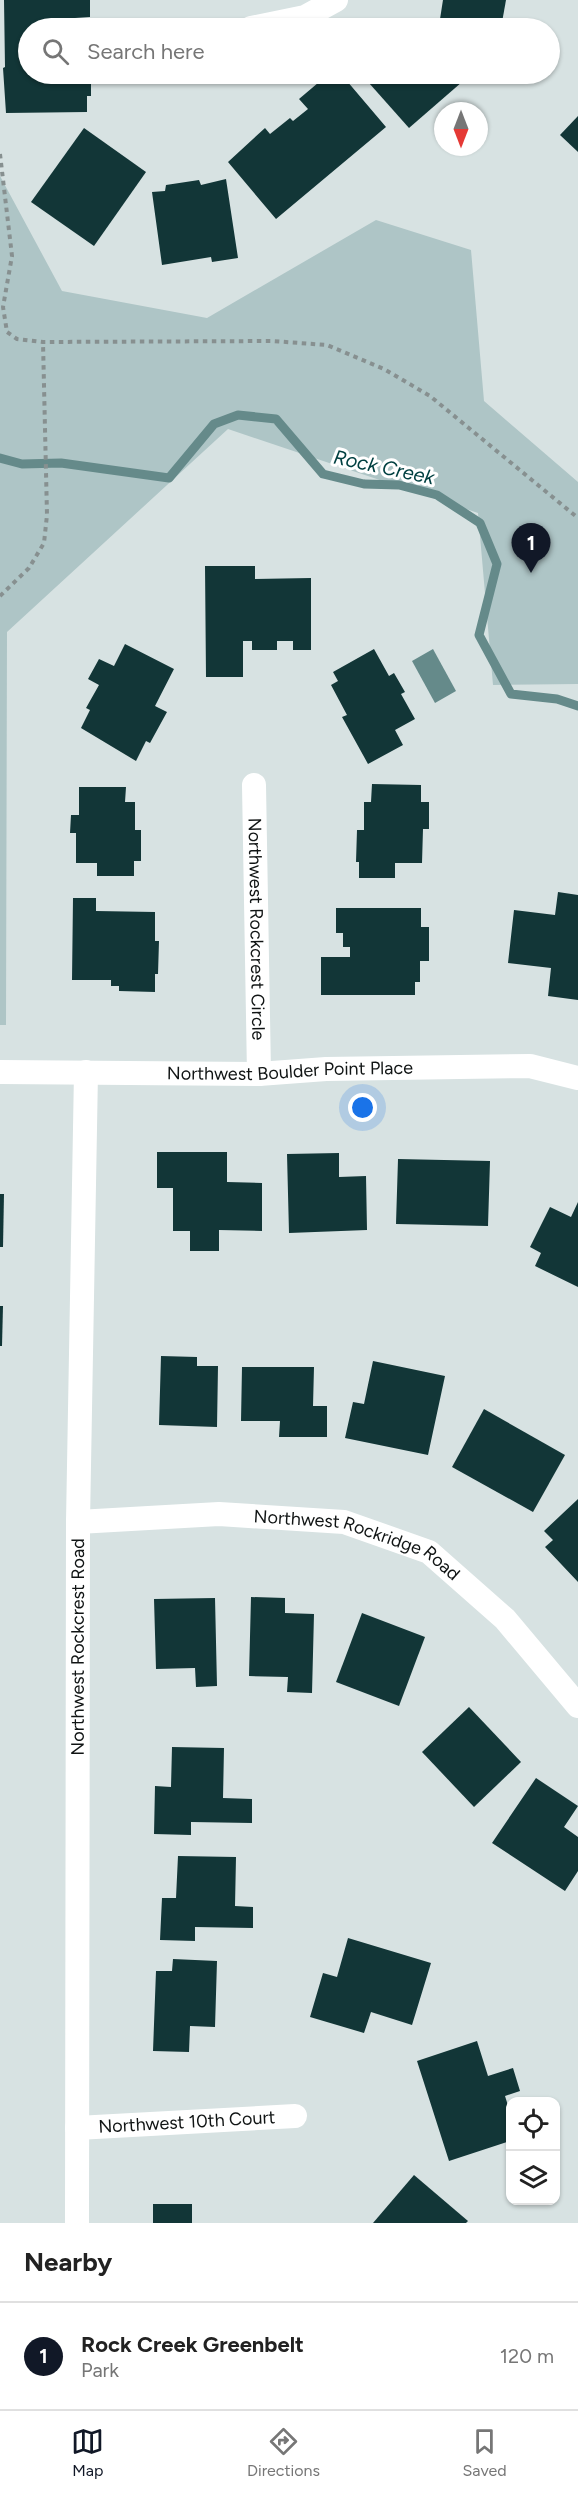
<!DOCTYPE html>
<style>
body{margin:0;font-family:Figtree,sans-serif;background:#f2f2f2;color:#222}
.controls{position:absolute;right:18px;bottom:18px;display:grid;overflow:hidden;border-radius:12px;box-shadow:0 2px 4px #0004}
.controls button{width:54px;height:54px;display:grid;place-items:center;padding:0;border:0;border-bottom:2px solid #e0e0e0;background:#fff;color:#222;font:30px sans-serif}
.compass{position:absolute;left:434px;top:102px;width:54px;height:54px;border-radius:50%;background:#fff;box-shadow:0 2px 4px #0004;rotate:180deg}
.you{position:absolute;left:363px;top:1108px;width:21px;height:21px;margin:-15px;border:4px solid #fff;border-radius:50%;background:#1a73e8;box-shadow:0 0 0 9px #1a73e833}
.badge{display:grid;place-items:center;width:39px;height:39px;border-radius:50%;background:#111827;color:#fff;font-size:20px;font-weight:700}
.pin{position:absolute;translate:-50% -50px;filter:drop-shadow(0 2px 3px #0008)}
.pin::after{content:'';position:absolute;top:32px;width:21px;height:18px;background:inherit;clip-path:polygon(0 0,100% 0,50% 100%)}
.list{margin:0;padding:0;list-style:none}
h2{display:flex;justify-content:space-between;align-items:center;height:78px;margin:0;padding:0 24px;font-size:26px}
h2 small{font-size:20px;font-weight:400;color:#767676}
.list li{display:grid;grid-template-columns:39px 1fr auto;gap:18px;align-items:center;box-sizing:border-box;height:108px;padding:0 24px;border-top:2px solid #e0e0e0}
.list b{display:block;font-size:22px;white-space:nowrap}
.list p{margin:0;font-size:20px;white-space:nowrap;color:#767676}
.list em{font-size:20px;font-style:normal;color:#767676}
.icon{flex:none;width:33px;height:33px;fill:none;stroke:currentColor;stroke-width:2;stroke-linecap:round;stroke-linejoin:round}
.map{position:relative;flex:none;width:578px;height:2223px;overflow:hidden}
.search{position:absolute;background:#fff;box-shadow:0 2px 4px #0004;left:18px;right:18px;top:18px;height:66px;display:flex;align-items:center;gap:15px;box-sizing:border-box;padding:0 21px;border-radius:33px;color:#767676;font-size:22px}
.sheet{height:186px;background:#fff}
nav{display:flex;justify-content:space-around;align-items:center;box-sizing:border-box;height:84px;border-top:2px solid #e0e0e0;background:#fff;font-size:16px;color:#767676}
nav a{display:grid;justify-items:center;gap:3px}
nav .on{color:#111827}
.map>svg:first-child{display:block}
</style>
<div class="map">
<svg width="578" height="2223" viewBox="0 0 578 2223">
<rect width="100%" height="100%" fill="#d7e2e2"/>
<path fill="#aec5c6" d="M0 176 62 291 207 318 376 220 471 250 484 401 578 482V684L493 685 478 513 228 429 7 632 6 1025H0Z"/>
<path fill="#658a8a" d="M433 649 456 691 435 703 412 661Z"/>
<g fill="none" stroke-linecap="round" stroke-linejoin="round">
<path stroke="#658a8a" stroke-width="9" d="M0 458 22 464 61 463 169 478 214 424 238 415 276 419 323 474 364 484 399 485 437 495 480 523 497 564 479 635 511 694 557 699 578 706"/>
</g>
<g fill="#123637">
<path d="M4 0H90V17L75 18 76 28H28V74H91V96H87V112L6 113 3 68 5 67Z"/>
<path d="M443 0H506L501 28 440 19Z"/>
<path d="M415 20 422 28H405Z"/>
<path d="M336 74H341L386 127 276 219 228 162 265 128 270 134 290 118 293 121 308 109 299 99 325 77 328 80Z"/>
<path d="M361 74H455L462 82 409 128Z"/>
<path d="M578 116V152L560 135Z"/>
<path d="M84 128 146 172 94 246 31 202Z"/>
<path d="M226 179 238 258 212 262 211 257 162 265 152 192 165 191 166 185 199 180 201 185Z"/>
<path d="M205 566H255V579L311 578V650H293V641H277V650H252V641H243V677H206Z"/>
<path d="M125 644 174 669 155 706 167 712 150 743 146 741 136 761 81 728 90 710 86 708 99 685 88 679 99 659 114 666Z"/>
<path d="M374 649 389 676 394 673 405 692 401 694 415 719 395 730 403 745 368 764 342 717 347 715 331 685 338 681 333 672Z"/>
<path d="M372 784 421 785V802H429V829H423L422 863H395V878H359V862H356L357 830H364V802H371Z"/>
<path d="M79 787H126L125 802H135V830H141V861H134V876H97V863H76V833H70L71 815H79Z"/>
<path d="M558 892 578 895V1000L548 996 551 968 508 963 514 910 555 915Z"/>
<path d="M73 898H96V911L155 912V941H159L158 974H155V992L119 991V986H111V980H72Z"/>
<path d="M336 908H421V927H429V961H420V982H415V995H321V957H350V947H343V933H336Z"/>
<path d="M157 1152H227V1182L262 1183V1231L219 1230V1251H190V1231H173V1188H157Z"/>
<path d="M339 1153V1177L366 1176 367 1230 289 1233 287 1154Z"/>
<path d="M398 1159 490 1161 488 1226 396 1224Z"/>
<path d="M0 1194H4L3 1247H0Z"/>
<path d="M578 1202V1287L535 1266 541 1253 530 1247 550 1207 571 1217Z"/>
<path d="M0 1306H3L2 1346H0Z"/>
<path d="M161 1356 197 1357V1366H218L217 1427 159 1425Z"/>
<path d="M373 1361 445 1376 428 1455 345 1438 353 1402 364 1404Z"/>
<path d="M242 1367H314L313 1406H327V1437H279L280 1421H241Z"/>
<path d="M484 1409 565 1455 533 1512 452 1467Z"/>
<path d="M578 1499V1582L545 1547 553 1540 544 1531Z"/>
<path d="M251 1597 285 1598V1613L314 1614 312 1693 287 1692 288 1677 249 1676Z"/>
<path d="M215 1598 217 1686 196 1687 195 1668 156 1669 154 1599Z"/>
<path d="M362 1613 425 1637 399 1706 336 1682Z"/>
<path d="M469 1707 521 1762 474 1807 422 1752Z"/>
<path d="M172 1747 224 1748 223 1798 252 1799V1823L191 1822V1835L154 1834 155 1786 171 1787Z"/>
<path d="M536 1778 578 1806 564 1827 578 1837V1871L565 1891 492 1843Z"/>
<path d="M178 1856 236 1857 235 1906 253 1907V1928L195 1927V1941L160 1940 162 1898H176Z"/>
<path d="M348 1938 431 1963 412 2025 371 2012 364 2033 310 2017 323 1973 337 1977Z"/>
<path d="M173 1959 217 1961 215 2027 190 2026 189 2052 153 2051 156 1971H172Z"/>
<path d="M477 2041 488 2076 513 2068 520 2091 505 2096 510 2112V2141L449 2161 417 2061Z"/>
<path d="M414 2175 468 2221 466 2223H373Z"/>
<rect x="153" y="2204" width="39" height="19"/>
</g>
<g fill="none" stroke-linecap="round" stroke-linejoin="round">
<g stroke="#879090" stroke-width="4" stroke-dasharray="4.5 4.5" stroke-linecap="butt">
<path d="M0 154 12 256 3 307 7 332 17 339 43 342 272 341 327 345 384 369 430 396 578 518"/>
<path d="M0 596 29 568 44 543 47 515 43 342"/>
</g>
<g stroke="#fff" stroke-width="24">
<path d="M251 28 305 17 336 0"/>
<path id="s1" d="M254 785 259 1074"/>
<path id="s2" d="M0 1072 259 1074 326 1069 530 1066 578 1078"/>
<path id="s3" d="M78 1522 219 1514 344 1522 429 1552 505 1619 578 1706"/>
<path id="s4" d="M77 2128 295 2116"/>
<path id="s5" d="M77 2223 78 1522 86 1072"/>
</g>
</g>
<g text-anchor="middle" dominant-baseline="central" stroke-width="6" stroke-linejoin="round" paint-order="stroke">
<g font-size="18" fill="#101414" stroke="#fff">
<text stroke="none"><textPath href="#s1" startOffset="144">Northwest Rockcrest Circle</textPath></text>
<text stroke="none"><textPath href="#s2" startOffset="290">Northwest Boulder Point Place</textPath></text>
<text stroke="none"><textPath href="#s3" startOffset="285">Northwest Rockridge Road</textPath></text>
<text stroke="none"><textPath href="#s5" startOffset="576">Northwest Rockcrest Road</textPath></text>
<text stroke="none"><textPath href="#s4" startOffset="110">Northwest 10th Court</textPath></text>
</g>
<g font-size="20" font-style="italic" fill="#014041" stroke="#fff">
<text transform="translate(384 467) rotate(12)">Rock Creek</text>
</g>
</g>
</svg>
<div class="controls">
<button><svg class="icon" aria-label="locate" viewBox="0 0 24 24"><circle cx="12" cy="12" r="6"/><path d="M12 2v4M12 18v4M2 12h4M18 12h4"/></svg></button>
<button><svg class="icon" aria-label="layers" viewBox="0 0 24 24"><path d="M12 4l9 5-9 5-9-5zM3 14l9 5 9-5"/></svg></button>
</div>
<svg class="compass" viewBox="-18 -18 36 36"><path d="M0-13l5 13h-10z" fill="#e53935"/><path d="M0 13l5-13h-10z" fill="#767676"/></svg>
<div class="you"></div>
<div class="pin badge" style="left:531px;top:573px">1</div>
<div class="search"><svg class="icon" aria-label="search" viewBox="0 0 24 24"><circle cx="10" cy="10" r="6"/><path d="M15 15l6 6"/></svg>Search here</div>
</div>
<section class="sheet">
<h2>Nearby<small></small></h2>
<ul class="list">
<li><span class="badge">1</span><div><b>Rock Creek Greenbelt</b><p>Park</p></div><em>120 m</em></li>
</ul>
</section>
<nav>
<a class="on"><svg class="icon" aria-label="map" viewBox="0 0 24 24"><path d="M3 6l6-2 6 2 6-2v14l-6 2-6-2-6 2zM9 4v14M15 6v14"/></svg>Map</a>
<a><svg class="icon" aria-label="directions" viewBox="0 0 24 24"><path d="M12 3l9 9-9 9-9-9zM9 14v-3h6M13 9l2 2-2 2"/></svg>Directions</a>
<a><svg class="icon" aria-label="saved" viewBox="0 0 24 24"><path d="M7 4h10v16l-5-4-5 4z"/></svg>Saved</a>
</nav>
